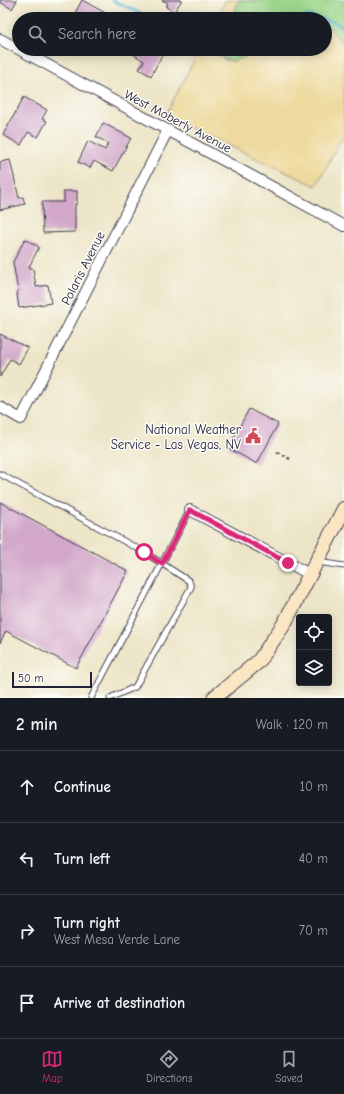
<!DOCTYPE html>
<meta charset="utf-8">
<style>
body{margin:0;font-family:"Comic Neue",sans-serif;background:#20242c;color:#f1f3f6}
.controls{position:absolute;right:12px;bottom:12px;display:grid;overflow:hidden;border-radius:4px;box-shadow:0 2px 10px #0003}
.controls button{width:36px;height:36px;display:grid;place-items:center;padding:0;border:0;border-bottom:1px solid #363941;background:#171b24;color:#f1f3f6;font:20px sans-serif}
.scale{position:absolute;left:12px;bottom:10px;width:80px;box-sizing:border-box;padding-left:4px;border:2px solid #22223b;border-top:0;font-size:11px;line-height:14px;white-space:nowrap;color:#22223b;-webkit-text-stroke:3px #fdfcf7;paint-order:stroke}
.stop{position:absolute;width:12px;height:12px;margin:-9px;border:3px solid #db2777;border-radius:50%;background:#fff}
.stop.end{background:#db2777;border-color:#fff;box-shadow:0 1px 4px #0008}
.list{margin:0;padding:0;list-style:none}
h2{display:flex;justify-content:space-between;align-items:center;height:52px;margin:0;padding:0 16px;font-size:17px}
h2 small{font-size:13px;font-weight:400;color:#9ea1a6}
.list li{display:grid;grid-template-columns:26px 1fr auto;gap:12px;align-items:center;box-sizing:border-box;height:72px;padding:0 16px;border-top:1px solid #363941}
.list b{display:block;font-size:15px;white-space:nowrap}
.list p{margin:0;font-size:13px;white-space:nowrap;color:#9ea1a6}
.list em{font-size:13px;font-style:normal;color:#9ea1a6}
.icon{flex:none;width:22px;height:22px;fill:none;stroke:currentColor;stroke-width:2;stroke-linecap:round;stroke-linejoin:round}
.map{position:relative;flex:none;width:344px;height:698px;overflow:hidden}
.search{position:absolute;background:#171b24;box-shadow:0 2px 10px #0003;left:12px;right:12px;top:12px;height:44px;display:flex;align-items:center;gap:10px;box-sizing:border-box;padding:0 14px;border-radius:22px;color:#9ea1a6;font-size:15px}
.sheet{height:340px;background:#171b24}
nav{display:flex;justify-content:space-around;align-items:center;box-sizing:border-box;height:56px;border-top:1px solid #363941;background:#171b24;font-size:11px;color:#9ea1a6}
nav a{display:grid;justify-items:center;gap:2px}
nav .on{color:#db2777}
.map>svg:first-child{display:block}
</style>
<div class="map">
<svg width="344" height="698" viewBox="0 0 344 698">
<rect width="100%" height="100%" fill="#fdfcf7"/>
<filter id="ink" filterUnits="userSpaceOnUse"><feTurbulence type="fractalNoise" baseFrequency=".025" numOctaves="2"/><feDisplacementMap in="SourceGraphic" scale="8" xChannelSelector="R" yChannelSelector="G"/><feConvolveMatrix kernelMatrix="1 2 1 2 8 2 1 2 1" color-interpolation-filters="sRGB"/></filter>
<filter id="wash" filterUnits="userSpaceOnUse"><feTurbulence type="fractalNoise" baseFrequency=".012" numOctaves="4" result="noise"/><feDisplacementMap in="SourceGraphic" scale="16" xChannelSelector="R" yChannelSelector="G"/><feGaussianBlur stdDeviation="0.9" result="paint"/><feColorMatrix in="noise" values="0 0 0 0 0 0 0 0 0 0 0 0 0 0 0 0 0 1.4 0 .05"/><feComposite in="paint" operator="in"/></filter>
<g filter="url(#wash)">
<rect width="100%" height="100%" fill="#ede5c7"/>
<g fill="#9bd588" stroke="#5e7c62">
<path d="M239 0 256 1 264 0H344V45L332 30 325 27V19H235C237 10 233 9 239 0Z"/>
<path d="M218 49H269C265 50 261 51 257 52 241 59 234 66 218 55Z"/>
</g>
<g fill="#eeda9e" stroke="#887e6c">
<path d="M226 0H239C233 9 237 10 235 19H216Z"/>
<path d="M325 27 332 30 344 45V134L316 186 165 116 200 49H218V55L225 60 234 61 258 52 269 49H325Z"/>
</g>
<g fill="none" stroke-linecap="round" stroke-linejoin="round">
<g stroke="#4cb1cb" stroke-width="3">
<path d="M112 0 152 19"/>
<path d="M291 19 309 16 323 19"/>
<path d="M325 20 334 22 344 28"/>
</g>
</g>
<g id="blocks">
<g fill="#d2a7ca">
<path d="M1 0H17L12 9 0 2Z"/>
<path d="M82 0 107 14 105 19H72Z"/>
<path d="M162 0H182L174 12 166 7 168 3Z"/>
<path d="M136 49H160L164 51 151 76 139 69 144 61 133 54Z"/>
<path d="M24 97 47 110 42 119 47 121 38 137 28 132 21 145 3 135Z"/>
<path d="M103 123 131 138 113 171 94 161 90 168 78 162 88 141 105 150 108 143 96 137Z"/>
<path d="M10 160 19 198 23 197 25 204 0 210V162Z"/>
<path d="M64 191H77V204H75V232L43 233 42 202H64Z"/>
<path d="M25 239 39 247 29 267 33 269 36 287 48 285 51 303 19 308 17 294 18 291 13 262Z"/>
<path d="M0 334 28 348 19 364 10 359 0 377Z"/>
<path d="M249 409 278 424 257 464 228 448Z"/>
<path d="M0 502 128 571 76 668 6 631 0 643Z"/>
</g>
</g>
</g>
<g filter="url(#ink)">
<use href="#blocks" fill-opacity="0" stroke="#403f50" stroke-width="1"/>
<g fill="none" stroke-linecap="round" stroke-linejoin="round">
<defs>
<g id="service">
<path d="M0 474 144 552 189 581 191 587 135 687 110 698"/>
<path d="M318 562 344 566"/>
<path d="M91 698 190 510"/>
</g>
<g id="minor">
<path d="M0 39 344 226"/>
<path d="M0 407 21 419 168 130"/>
<path d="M190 510 311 575"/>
</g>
<path id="secondary" d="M214 698 259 661 284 624 344 509"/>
</defs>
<use href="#service" stroke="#403f50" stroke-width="7"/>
<use href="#minor" stroke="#403f50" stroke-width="12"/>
<use href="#secondary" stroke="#403f50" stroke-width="16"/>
<path stroke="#403f50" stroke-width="2" stroke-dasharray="3 3" stroke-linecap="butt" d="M277 452 290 459"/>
<use href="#service" stroke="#fff" stroke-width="5"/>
<use href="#minor" stroke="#fff" stroke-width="10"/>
<use href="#secondary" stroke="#fbe6c3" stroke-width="14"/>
</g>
</g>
<g fill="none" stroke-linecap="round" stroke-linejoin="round" filter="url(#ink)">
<path stroke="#db2777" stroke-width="5" d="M144 552 162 564 190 510 288 563"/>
</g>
<defs>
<symbol id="civic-bare" viewBox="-9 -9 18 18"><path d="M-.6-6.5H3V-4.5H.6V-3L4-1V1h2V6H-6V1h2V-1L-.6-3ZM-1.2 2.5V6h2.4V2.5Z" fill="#d1495b" stroke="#fdfcf7" stroke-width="2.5" paint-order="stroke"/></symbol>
</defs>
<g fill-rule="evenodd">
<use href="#civic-bare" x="242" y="425" width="22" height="22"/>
</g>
<g text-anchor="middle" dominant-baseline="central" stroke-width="3" stroke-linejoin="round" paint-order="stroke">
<g font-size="13" fill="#22223b" stroke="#fdfcf7">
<text transform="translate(178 121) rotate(28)">West Moberly Avenue</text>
<text transform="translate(83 268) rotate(-63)">Polaris Avenue</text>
</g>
<g font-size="13" fill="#22223b" stroke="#fdfcf7" text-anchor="end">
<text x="241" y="429">National Weather<tspan x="241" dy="15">Service - Las Vegas, NV</tspan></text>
</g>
</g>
</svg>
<div class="controls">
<button><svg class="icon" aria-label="locate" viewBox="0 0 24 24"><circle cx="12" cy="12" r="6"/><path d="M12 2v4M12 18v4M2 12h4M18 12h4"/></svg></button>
<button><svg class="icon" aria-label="layers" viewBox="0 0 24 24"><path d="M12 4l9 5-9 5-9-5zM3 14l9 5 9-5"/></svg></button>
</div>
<div class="scale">50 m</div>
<div class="stop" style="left:144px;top:552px"></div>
<div class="stop end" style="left:288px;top:563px"></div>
<div class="search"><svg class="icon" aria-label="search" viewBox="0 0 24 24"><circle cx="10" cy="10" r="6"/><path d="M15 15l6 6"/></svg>Search here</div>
</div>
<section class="sheet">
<h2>2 min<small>Walk · 120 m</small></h2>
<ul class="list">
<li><svg class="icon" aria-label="ahead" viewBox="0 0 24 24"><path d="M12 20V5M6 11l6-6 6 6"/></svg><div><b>Continue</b></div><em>10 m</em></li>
<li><svg class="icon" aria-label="left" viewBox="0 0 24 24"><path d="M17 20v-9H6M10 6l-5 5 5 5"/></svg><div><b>Turn left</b></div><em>40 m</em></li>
<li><svg class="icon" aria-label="right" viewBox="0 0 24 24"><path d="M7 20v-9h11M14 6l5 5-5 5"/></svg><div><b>Turn right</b><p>West Mesa Verde Lane</p></div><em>70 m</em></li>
<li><svg class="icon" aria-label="arrive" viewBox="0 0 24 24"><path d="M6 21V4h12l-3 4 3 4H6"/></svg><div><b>Arrive at destination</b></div></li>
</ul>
</section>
<nav>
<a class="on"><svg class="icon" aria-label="map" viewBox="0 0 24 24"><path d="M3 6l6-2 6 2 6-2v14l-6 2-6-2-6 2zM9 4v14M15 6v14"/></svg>Map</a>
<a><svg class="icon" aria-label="directions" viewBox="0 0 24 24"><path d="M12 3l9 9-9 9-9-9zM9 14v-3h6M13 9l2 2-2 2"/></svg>Directions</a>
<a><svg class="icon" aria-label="saved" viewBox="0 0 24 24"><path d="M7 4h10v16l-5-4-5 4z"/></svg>Saved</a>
</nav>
